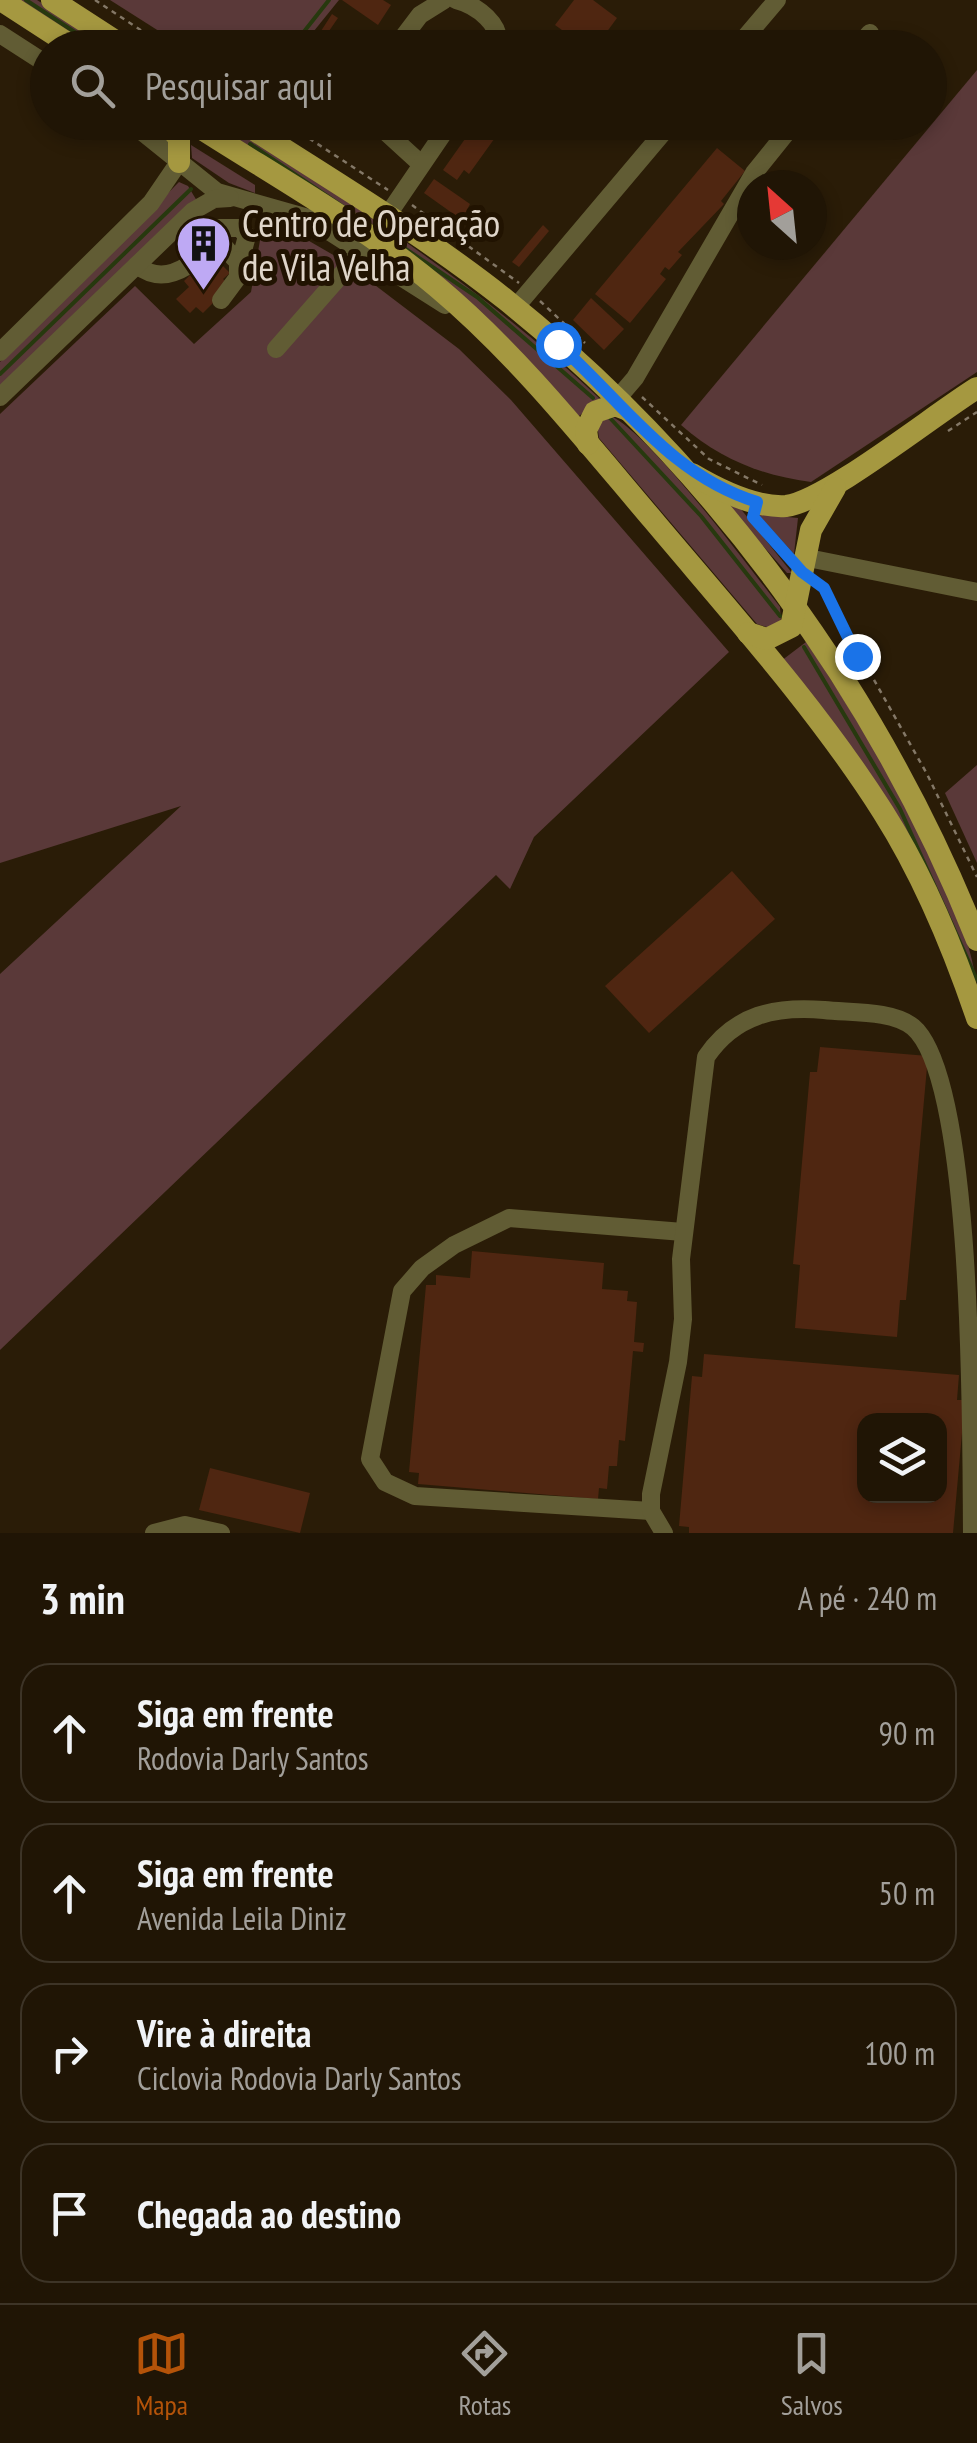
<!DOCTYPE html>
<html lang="pt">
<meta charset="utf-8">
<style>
body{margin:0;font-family:"PT Sans Narrow",sans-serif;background:#281e0f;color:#f1f3f6}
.controls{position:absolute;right:30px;bottom:30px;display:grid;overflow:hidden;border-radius:20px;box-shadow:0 5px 15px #0003}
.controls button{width:90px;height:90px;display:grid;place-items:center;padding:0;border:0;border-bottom:2px solid #3d3427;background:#201505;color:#f1f3f6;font:50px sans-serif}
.compass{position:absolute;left:737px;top:170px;width:90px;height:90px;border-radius:50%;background:#201505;box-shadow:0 5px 15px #0003;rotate:333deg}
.stop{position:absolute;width:30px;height:30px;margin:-22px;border:8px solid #1a73e8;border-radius:50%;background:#fff}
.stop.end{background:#1a73e8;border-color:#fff;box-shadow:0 2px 10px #0008}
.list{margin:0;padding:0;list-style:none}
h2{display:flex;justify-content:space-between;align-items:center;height:130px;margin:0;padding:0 40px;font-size:42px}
h2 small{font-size:32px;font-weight:400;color:#a29f9a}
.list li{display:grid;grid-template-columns:65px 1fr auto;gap:30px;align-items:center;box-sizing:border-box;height:140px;margin:0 20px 20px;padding:0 20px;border:2px solid #3d3427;border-radius:30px}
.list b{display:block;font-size:38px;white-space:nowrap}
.list p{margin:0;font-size:32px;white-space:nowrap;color:#a29f9a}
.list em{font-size:32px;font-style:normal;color:#a29f9a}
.icon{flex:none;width:55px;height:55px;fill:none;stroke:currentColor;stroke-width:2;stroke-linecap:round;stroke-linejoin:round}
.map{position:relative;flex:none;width:977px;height:1533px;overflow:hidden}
.search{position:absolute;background:#201505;box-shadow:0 5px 15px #0003;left:30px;right:30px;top:30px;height:110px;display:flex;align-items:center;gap:25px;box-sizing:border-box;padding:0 35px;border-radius:55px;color:#a29f9a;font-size:38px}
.sheet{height:770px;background:#201505}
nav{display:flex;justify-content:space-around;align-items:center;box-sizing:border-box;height:140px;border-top:2px solid #3d3427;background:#201505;font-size:28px;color:#a29f9a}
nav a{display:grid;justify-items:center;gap:5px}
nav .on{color:#b45309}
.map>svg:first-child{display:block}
</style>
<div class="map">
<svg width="977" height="1533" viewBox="0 0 977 1533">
<rect width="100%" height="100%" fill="#2a1c07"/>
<g fill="#5a3939">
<path d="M13 0H37L110 47H87Z"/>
<path d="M110 0H339L301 47H184Z"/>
<path d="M977 70V372L811 482C760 475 720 459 681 425Z"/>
<path d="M203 123H226C358 207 486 291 600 399L579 416 535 374Z"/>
<path d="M191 145 255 185V193L229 183 192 158Z"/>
<path d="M179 182 188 186 197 201 0 387V362Z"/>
<path d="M263 223H278L342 260 459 349 511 400 729 652 534 837 510 889 496 875 0 1350V974L181 806 0 863V414L135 286 194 344 251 292Z"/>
<path d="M611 416C650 434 749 567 780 607L781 621 770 628 757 624 599 438 597 424Z"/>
<path d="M727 505 740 508 792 573H787Z"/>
<path d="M758 514 798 518 794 554Z"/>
<path d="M806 642C858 718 977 908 977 996L954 935 781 661Z"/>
<path d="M977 765V863L945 793Z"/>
</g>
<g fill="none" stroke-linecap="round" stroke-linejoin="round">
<g stroke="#27390e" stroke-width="4">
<path d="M26 0 99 48"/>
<path d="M291 48 329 0"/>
<path d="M215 122 238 138"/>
<path d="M250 144 477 297 593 398"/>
<path d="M0 374 191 189"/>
<path d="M610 418 701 516 780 616"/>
<path d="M804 647 900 809 977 980"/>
</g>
</g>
<g fill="#4f2611" fill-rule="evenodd">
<path d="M342 0H383L391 5 378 25Z"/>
<path d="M574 0H593L617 18 595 48H587L555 25Z"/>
<path d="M332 14 338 18 329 31 338 37 331 48H310Z"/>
<path d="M308 122H335L327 135Z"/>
<path d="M477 122 497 135 469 174 464 170 457 180 443 170Z"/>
<path d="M717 148 745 171 721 201 724 204 678 252 682 255 669 270 665 267 660 274 666 279 630 323 595 294Z"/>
<path d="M434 179 470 204 462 220 424 193Z"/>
<path d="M543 225 549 231 519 267 512 262Z"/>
<path d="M217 260 230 273 223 279 230 286 203 313 196 307 190 313 176 299 189 287 184 281 198 267 203 273Z"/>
<path d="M591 298 624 329 604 350 573 320Z"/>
<path d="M732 871 775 919 649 1033 605 986Z"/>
<path d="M820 1047 928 1056 906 1300H900L897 1337 795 1328 800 1265 793 1264 810 1072H817Z"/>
<path d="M472 1251 604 1263 602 1289 628 1291 627 1301 637 1302 634 1342 644 1343 643 1352 633 1351 625 1441 619 1440 617 1466H609L607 1489 599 1488 598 1499 418 1484 419 1473 409 1472 426 1285H436V1275L470 1278Z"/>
<path d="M704 1354 959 1375 957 1400H965L953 1533H689V1527L679 1526 692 1376 702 1377ZM864 1420H940V1496H864Z"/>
<path d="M210 1468 310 1493 300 1533 199 1510Z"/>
</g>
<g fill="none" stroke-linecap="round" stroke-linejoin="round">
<g stroke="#847867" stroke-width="2.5" stroke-dasharray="5 5" stroke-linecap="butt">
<path d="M95 0 168 48"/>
<path d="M284 122 388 190"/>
<path d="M412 205 519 283"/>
<path d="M540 301 585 343"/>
<path d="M642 397 709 459 762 485"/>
<path d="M948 431 977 412"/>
<path d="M757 521 788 556"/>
<path d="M820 584 927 774 977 877"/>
</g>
<g stroke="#615c34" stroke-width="18">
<path d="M456 0C476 5 504 25 497 48"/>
<path d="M0 34 48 65"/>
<path d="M395 48 420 15 444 0"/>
<path d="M736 48 777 0"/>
<path d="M857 48 870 33"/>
<path d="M130 122 217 192 308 218 445 305"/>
<path d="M375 122 421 164"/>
<path d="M387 216 451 122"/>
<path d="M196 228H240L247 236 241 258H234L211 231"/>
<path d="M137 265C153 278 169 277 187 266L196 246 194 218"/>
<path d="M221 300 238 277V260"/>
<path d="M515 308 672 122"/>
<path d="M276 349 361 252"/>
<path d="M0 352 151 203 179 162"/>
<path d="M0 397 193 211 214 199 230 198"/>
<path d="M617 399 635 378 754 173 795 122"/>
<path d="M803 557 977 592"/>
<path d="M651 1511 415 1496 385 1482 370 1459 402 1291 422 1268 454 1245 509 1218 683 1232"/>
<path d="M154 1533 185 1525 221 1533"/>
<path d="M664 1533 651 1511V1494L678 1362 683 1319 681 1259 706 1057C735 1014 776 1006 824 1010 850 1013 892 1010 913 1027 975 1079 971 1443 972 1533"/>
</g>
<g stroke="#a59840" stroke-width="22">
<path d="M1 0 75 48"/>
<path d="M52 0 126 48"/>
<path d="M165 122 179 138V162"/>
<path d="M191 122C273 175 362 224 437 287 517 354 585 440 653 520 732 614 817 708 883 812 923 875 953 947 977 1018"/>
<path d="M242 122C331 180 423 234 506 300 713 466 879 693 977 940"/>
<path d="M588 444 586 430 595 412 615 405 628 410"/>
<path d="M692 474C719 490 754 508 786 506 825 502 936 413 977 388"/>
<path d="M748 633 767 639 791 627 811 530 835 488"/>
</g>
</g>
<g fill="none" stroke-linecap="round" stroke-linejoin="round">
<path stroke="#1a73e8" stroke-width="12" d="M558 344C624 403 670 475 757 502L753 517 802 572 824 588 857 656"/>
</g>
<defs>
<symbol id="building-pin" viewBox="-11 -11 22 30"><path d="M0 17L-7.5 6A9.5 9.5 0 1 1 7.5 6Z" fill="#bea9f4" stroke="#211301"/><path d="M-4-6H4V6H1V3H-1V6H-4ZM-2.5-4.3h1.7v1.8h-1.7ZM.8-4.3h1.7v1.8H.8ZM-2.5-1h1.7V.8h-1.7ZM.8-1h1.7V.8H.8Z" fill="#111"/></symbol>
</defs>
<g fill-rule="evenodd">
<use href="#building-pin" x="172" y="212" width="63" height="86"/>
</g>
<g text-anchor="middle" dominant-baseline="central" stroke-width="10" stroke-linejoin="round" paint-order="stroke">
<g font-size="38" fill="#e0d6ca" stroke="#211301" text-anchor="start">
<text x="242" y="222">Centro de Operação<tspan x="242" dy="44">de Vila Velha</tspan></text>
</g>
</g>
</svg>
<div class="controls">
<button><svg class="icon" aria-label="layers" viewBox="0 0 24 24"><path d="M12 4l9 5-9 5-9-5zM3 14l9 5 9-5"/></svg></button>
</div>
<svg class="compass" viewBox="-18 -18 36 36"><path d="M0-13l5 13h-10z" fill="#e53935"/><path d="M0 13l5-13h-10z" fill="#a29f9a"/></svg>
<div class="stop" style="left:558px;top:344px"></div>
<div class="stop end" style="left:857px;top:656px"></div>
<div class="search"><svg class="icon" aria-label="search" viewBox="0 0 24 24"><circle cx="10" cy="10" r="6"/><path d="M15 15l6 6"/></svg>Pesquisar aqui</div>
</div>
<section class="sheet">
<h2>3 min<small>A pé · 240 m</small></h2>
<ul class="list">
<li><svg class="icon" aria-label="ahead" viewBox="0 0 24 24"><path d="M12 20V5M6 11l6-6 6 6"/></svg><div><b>Siga em frente</b><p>Rodovia Darly Santos</p></div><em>90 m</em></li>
<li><svg class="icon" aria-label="ahead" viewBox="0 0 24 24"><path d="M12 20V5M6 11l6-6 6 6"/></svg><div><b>Siga em frente</b><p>Avenida Leila Diniz</p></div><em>50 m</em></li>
<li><svg class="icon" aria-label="right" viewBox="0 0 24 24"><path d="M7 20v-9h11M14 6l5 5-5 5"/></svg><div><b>Vire à direita</b><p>Ciclovia Rodovia Darly Santos</p></div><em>100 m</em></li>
<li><svg class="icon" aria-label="arrive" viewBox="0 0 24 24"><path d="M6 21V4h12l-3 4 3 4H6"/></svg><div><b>Chegada ao destino</b></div></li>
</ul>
</section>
<nav>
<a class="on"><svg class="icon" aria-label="map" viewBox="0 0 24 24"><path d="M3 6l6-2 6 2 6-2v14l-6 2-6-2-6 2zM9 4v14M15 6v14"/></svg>Mapa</a>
<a><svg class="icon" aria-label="directions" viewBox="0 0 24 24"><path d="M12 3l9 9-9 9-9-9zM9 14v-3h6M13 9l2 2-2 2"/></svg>Rotas</a>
<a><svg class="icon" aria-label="saved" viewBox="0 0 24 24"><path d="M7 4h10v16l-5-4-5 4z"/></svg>Salvos</a>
</nav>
